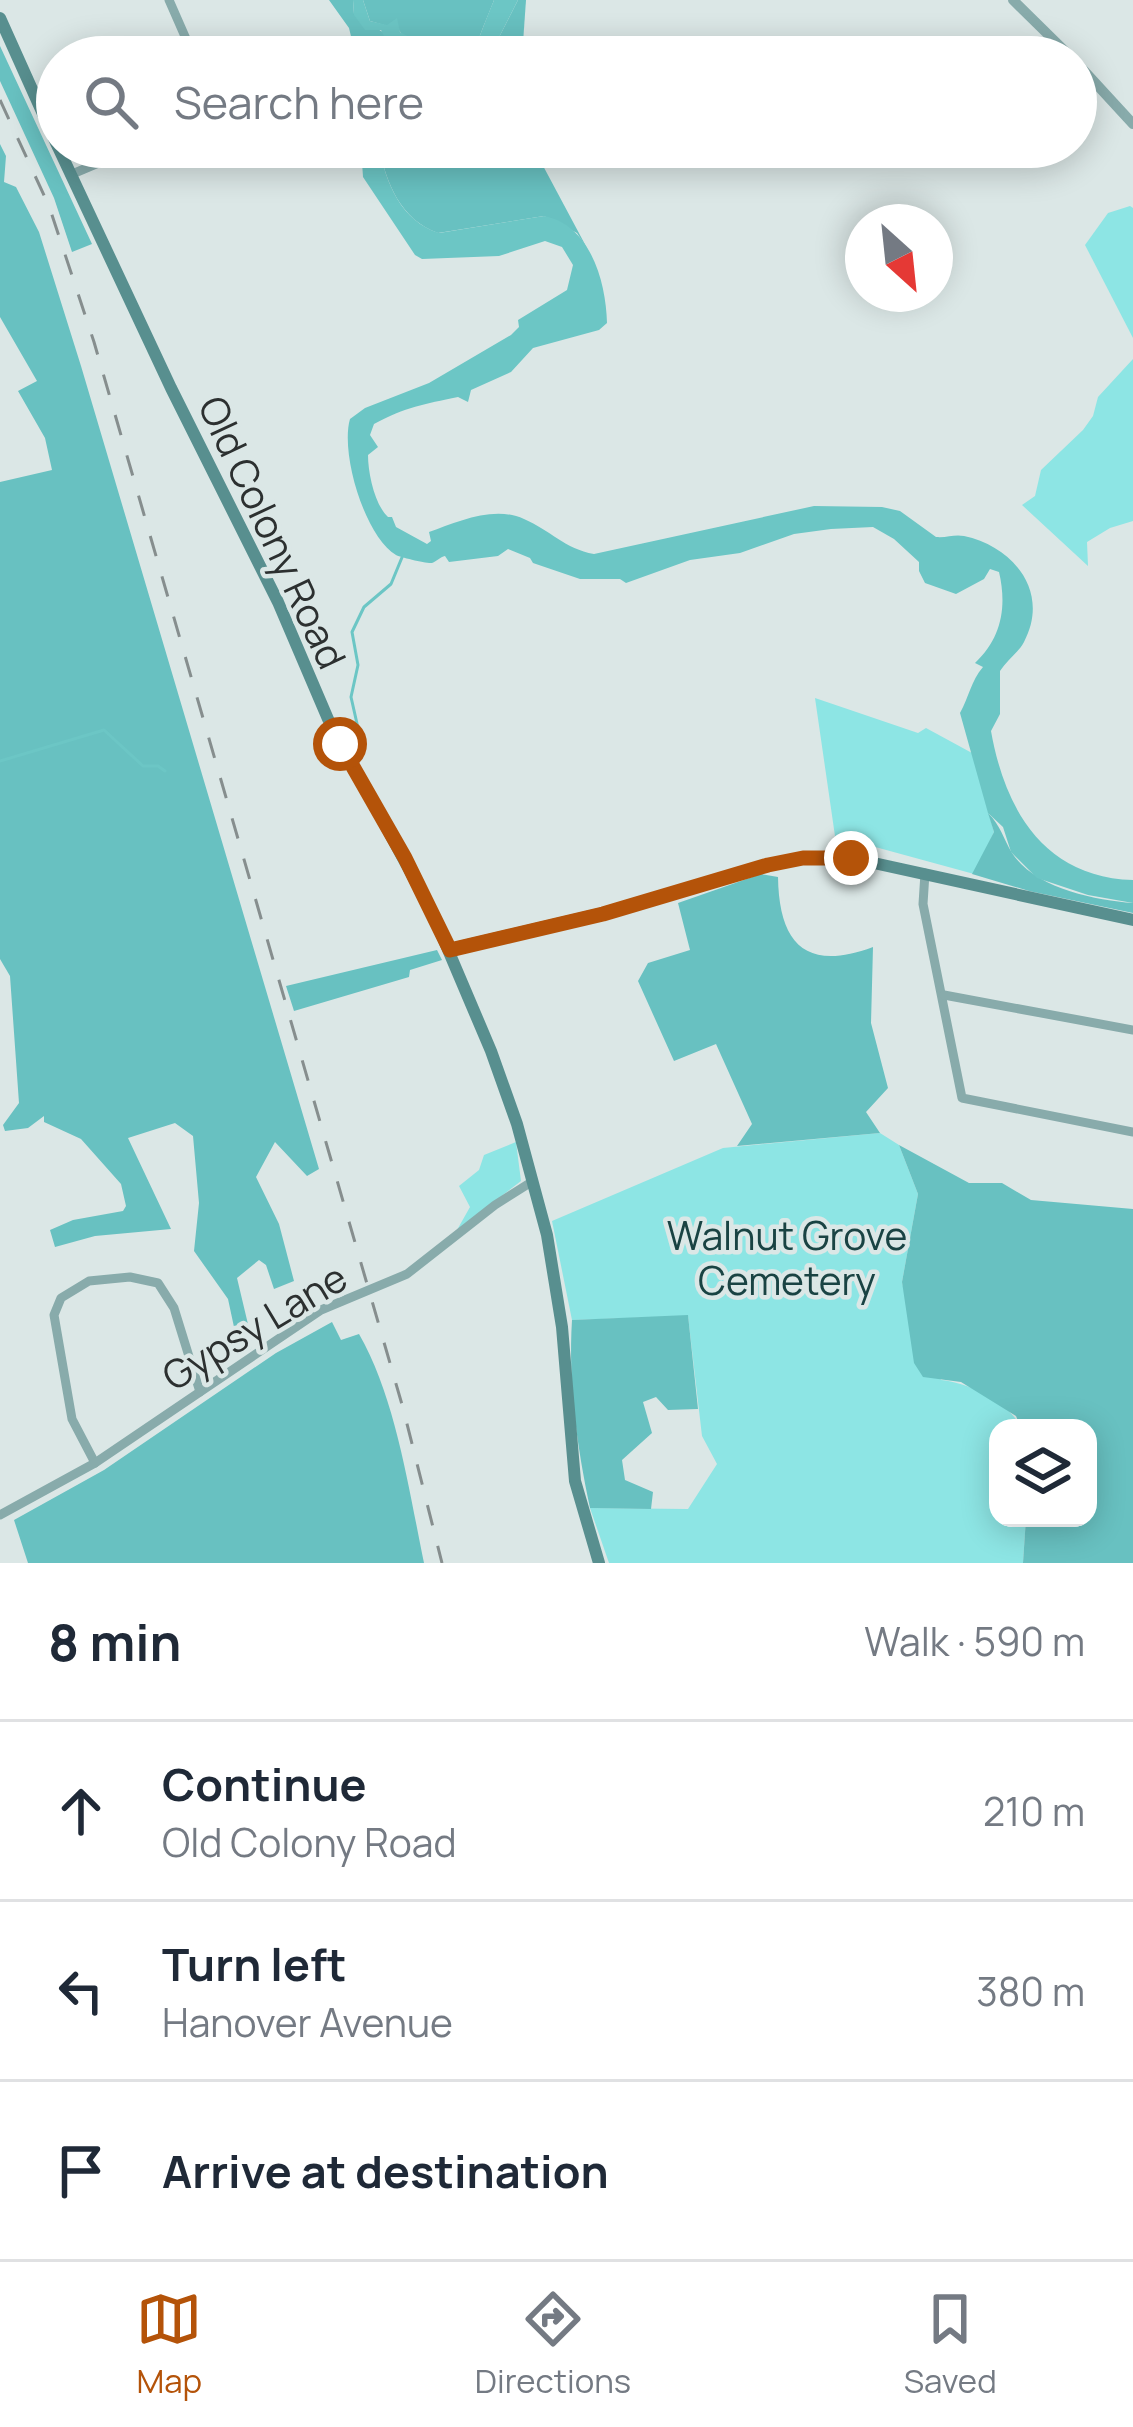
<!DOCTYPE html>
<meta charset="utf-8">
<style>
body{margin:0;font-family:Manrope,sans-serif;background:#f2f2f3;color:#1f2937}
.controls{position:absolute;right:36px;bottom:36px;display:grid;overflow:hidden;border-radius:24px;box-shadow:0 6px 30px #0003}
.controls button{width:108px;height:108px;display:grid;place-items:center;padding:0;border:0;border-bottom:3px solid #e0e1e3;background:#fff;color:#1f2937;font:60px sans-serif}
.compass{position:absolute;left:845px;top:204px;width:108px;height:108px;border-radius:50%;background:#fff;box-shadow:0 6px 30px #0003;rotate:153deg}
.stop{position:absolute;width:36px;height:36px;margin:-27px;border:9px solid #b45309;border-radius:50%;background:#fff}
.stop.end{background:#b45309;border-color:#fff;box-shadow:0 3px 12px #0008}
.list{margin:0;padding:0;list-style:none}
h2{display:flex;justify-content:space-between;align-items:center;height:156px;margin:0;padding:0 48px;font-size:51px}
h2 small{font-size:39px;font-weight:400;color:#747a83}
.list li{display:grid;grid-template-columns:78px 1fr auto;gap:36px;align-items:center;box-sizing:border-box;height:180px;padding:0 48px;border-top:3px solid #e0e1e3}
.list b{display:block;font-size:45px;white-space:nowrap}
.list p{margin:0;font-size:39px;white-space:nowrap;color:#747a83}
.list em{font-size:39px;font-style:normal;color:#747a83}
.icon{flex:none;width:66px;height:66px;fill:none;stroke:currentColor;stroke-width:2;stroke-linecap:round;stroke-linejoin:round}
.map{position:relative;flex:none;width:1133px;height:1563px;overflow:hidden}
.search{position:absolute;background:#fff;box-shadow:0 6px 30px #0003;left:36px;right:36px;top:36px;height:132px;display:flex;align-items:center;gap:30px;box-sizing:border-box;padding:0 42px;border-radius:66px;color:#747a83;font-size:45px}
.sheet{height:696px;background:#fff}
nav{display:flex;justify-content:space-around;align-items:center;box-sizing:border-box;height:168px;border-top:3px solid #e0e1e3;background:#fff;font-size:33px;color:#747a83}
nav a{display:grid;justify-items:center;gap:6px}
nav .on{color:#b45309}
.map>svg:first-child{display:block}
</style>
<div class="map">
<svg width="1133" height="1563" viewBox="0 0 1133 1563">
<rect width="100%" height="100%" fill="#dbe7e6"/>
<g fill="#8de5e4">
<path d="M1130 206 1133 208V338L1085 245 1108 213Z"/>
<path d="M1133 359V521L1110 528 1087 542 1088 566 1022 505 1035 496 1041 470 1083 430 1093 416 1098 397Z"/>
<path d="M815 698 918 733 926 728 972 753 994 832 974 874 835 836Z"/>
<path d="M880 1133 899 1145 918 1194 902 1282 911 1321 941 1380C967 1382 1011 1403 1021 1428H998V1518H1026L1023 1563H609L590 1508 688 1509 717 1464 702 1436 688 1316 572 1320 552 1221 723 1148Z"/>
<path d="M516 1142 521 1181 457 1230 470 1207 459 1186 479 1170 484 1155Z"/>
</g>
<g fill="#68c1c1">
<path d="M329 0H353L354 14 397 41 400 57H356L349 28Z"/>
<path d="M363 0H494C490 11 474 48 473 57H420L398 29 370 21Z"/>
<path d="M518 0H526L522 57H489Z"/>
<path d="M0 46 92 244 72 252 54 198 0 81Z"/>
<path d="M0 144 6 156 4 182 16 187 39 232 81 366 319 1169 307 1176 275 1142 256 1177 279 1224 294 1281 274 1289 266 1265 259 1260 237 1278 252 1341 251 1349 240 1355 228 1299 194 1251 199 1203 193 1136 175 1123 128 1138 171 1229 95 1236 55 1247 50 1230 73 1220 123 1211 126 1206 121 1184 81 1139 44 1122V1116L28 1128 5 1131 3 1125 19 1103 10 976 0 959V482L52 470 45 438 18 391 37 381 0 317Z"/>
<path d="M379 147H533L588 250 577 233 544 216 438 233C401 220 386 183 379 147Z"/>
<path d="M988 813C1001 826 1003 838 1012 853 1035 888 1094 900 1133 903V913L1029 891 972 874 994 832Z"/>
<path d="M761 874 778 877C779 944 806 972 873 947L871 1023 888 1088 866 1112 880 1133 737 1146 752 1124 716 1044 674 1061 638 981 648 963 690 950 678 903Z"/>
<path d="M437 950 442 960 410 970 409 977 294 1011 286 986Z"/>
<path d="M899 1145 969 1183H1002L1031 1200 1133 1209V1563H1023L1026 1518H1088V1428H1021L1016 1416 961 1382 923 1377 914 1363 902 1282 918 1194Z"/>
<path d="M688 1315 698 1409 668 1410 656 1397 643 1402 652 1433 622 1460 625 1480 653 1492 651 1509 590 1508C577 1446 568 1384 572 1320Z"/>
<path d="M332 1322 341 1340 359 1334C396 1398 409 1491 424 1563H28L14 1520 104 1470 276 1353Z"/>
</g>
<g fill="#6cc6c5">
<path d="M353 0H363L370 21 387 25 397 18 400 32 415 40 413 51 420 57H400L397 41 384 36 381 30H365L354 15Z"/>
<path d="M494 0H518L489 57H473C474 49 490 10 494 0Z"/>
<path d="M361 147H379C386 183 401 221 439 233L544 216C591 225 606 283 607 323L599 330 533 348 511 372 471 390 468 402 458 397C424 404 406 407 374 424L370 435 378 447 368 455C368 474 375 505 388 517H392L396 527 427 544 431 541 429 532C457 522 494 505 524 519 550 530 565 549 594 554L814 506 882 507 900 511 936 537C947 538 954 534 964 536 1015 547 1050 593 1024 642 1019 652 1007 660 1000 671V714L991 731C1005 810 1044 877 1133 880V903L1088 895 1037 878 1011 852 1003 827 988 813 960 713C969 697 971 681 983 667L975 663C1002 638 1007 606 999 572L990 569 984 579 956 594 925 583 919 571V562L894 539 873 527 831 529 794 534 740 553 690 560 626 583 620 579H580L533 563 530 558 508 549 498 556 449 562 445 556C440 557 437 561 432 563 427 564 400 557 396 555 365 537 340 453 350 419L365 408 429 383 511 335 519 327 518 320 567 290 573 265 562 247 545 241 499 256 422 259 415 255 363 177Z"/>
</g>
<g fill="none" stroke-linecap="round" stroke-linejoin="round">
<g stroke="#6cc6c5" stroke-width="3">
<path d="M358 755 360 737 351 697 358 665 352 632 364 607 391 584 403 555"/>
<path d="M0 761 104 730 143 766H158L165 771"/>
</g>
<g stroke="#88abab" stroke-width="9">
<path d="M169 0 194 57"/>
<path d="M70 175 136 147"/>
<path d="M925 873 923 904 962 1098 1133 1132"/>
<path d="M944 995 1133 1030"/>
<path d="M95 1463 72 1419 54 1315 61 1298 89 1281 130 1277 158 1283 174 1308 200 1392"/>
<path d="M0 1515 95 1463 321 1310 407 1274 495 1205 533 1181"/>
</g>
<g stroke="#88abab" stroke-width="10">
<path d="M1013 0 1071 57"/>
<path d="M1076 62 1133 124"/>
</g>
<g stroke="#588f8f" stroke-width="12">
<path d="M0 18 57 145"/>
<path d="M58 147 171 388 278 602 328 719 432 912 491 1051 517 1124 547 1235 562 1327 575 1481 599 1563"/>
<path d="M450 949 603 913 757 868 803 858H851L1133 920"/>
</g>
<path stroke="#868e8e" stroke-width="3" stroke-dasharray="21 21" stroke-linecap="butt" d="M0 100 49 206 94 342 403 1408 442 1563"/>
</g>
<g fill="none" stroke-linecap="round" stroke-linejoin="round">
<path stroke="#b45309" stroke-width="15" d="M340 744 405 858 450 950 603 914 768 865 803 858H851"/>
</g>
<g text-anchor="middle" dominant-baseline="central" stroke-width="9" stroke-linejoin="round" paint-order="stroke">
<g font-size="39" fill="#2c3030" stroke="#dbe7e6">
<text transform="translate(273 532) rotate(65)">Old Colony Road</text>
<text transform="translate(254 1326) rotate(-31)">Gypsy Lane</text>
</g>
<g font-size="39" fill="#194343" stroke="#dbe7e6">
<text x="787" y="1235">Walnut Grove<tspan x="787" dy="45">Cemetery</tspan></text>
</g>
</g>
</svg>
<div class="controls">
<button><svg class="icon" aria-label="layers" viewBox="0 0 24 24"><path d="M12 4l9 5-9 5-9-5zM3 14l9 5 9-5"/></svg></button>
</div>
<svg class="compass" viewBox="-18 -18 36 36"><path d="M0-13l5 13h-10z" fill="#e53935"/><path d="M0 13l5-13h-10z" fill="#747a83"/></svg>
<div class="stop" style="left:340px;top:744px"></div>
<div class="stop end" style="left:851px;top:858px"></div>
<div class="search"><svg class="icon" aria-label="search" viewBox="0 0 24 24"><circle cx="10" cy="10" r="6"/><path d="M15 15l6 6"/></svg>Search here</div>
</div>
<section class="sheet">
<h2>8 min<small>Walk · 590 m</small></h2>
<ul class="list">
<li><svg class="icon" aria-label="ahead" viewBox="0 0 24 24"><path d="M12 20V5M6 11l6-6 6 6"/></svg><div><b>Continue</b><p>Old Colony Road</p></div><em>210 m</em></li>
<li><svg class="icon" aria-label="left" viewBox="0 0 24 24"><path d="M17 20v-9H6M10 6l-5 5 5 5"/></svg><div><b>Turn left</b><p>Hanover Avenue</p></div><em>380 m</em></li>
<li><svg class="icon" aria-label="arrive" viewBox="0 0 24 24"><path d="M6 21V4h12l-3 4 3 4H6"/></svg><div><b>Arrive at destination</b></div></li>
</ul>
</section>
<nav>
<a class="on"><svg class="icon" aria-label="map" viewBox="0 0 24 24"><path d="M3 6l6-2 6 2 6-2v14l-6 2-6-2-6 2zM9 4v14M15 6v14"/></svg>Map</a>
<a><svg class="icon" aria-label="directions" viewBox="0 0 24 24"><path d="M12 3l9 9-9 9-9-9zM9 14v-3h6M13 9l2 2-2 2"/></svg>Directions</a>
<a><svg class="icon" aria-label="saved" viewBox="0 0 24 24"><path d="M7 4h10v16l-5-4-5 4z"/></svg>Saved</a>
</nav>
